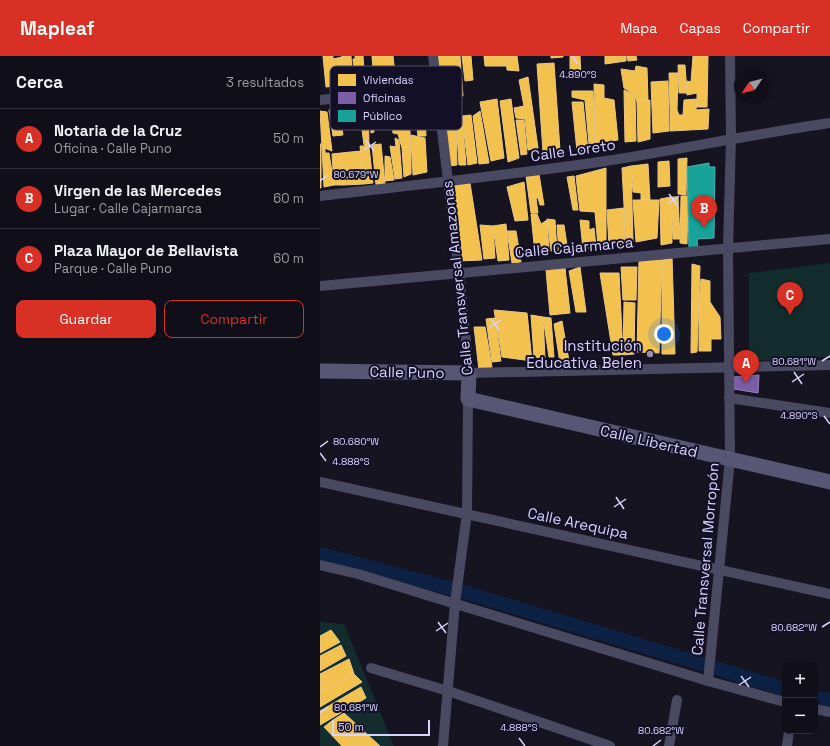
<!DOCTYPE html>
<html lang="es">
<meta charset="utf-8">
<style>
body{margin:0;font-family:"Space Grotesk",sans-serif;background:#191822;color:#f1f3f6}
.controls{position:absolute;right:12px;bottom:12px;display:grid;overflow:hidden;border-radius:8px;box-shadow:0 2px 6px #0003}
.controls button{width:36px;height:36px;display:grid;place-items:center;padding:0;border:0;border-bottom:1px solid #302f38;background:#100f19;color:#f1f3f6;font:20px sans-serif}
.compass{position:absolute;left:414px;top:12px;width:36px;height:36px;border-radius:50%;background:#100f19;box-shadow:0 2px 6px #0003;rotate:235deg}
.scale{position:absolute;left:12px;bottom:10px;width:98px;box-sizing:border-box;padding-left:4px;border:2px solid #d9d4ff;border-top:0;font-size:11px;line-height:14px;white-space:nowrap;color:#d9d4ff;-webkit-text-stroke:3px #130f26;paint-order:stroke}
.you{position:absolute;left:344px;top:278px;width:14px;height:14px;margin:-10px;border:3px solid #fff;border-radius:50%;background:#1a73e8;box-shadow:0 0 0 6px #1a73e833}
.badge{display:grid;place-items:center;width:26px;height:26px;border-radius:50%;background:#d93025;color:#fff;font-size:13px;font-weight:700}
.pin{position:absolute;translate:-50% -33px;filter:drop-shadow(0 1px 2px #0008)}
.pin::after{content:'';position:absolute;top:21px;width:14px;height:12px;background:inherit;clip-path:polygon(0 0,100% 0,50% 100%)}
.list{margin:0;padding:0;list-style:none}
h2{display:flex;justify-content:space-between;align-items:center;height:52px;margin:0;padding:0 16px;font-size:17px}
h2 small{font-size:13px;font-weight:400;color:#9c9ca2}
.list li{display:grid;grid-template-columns:26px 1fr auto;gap:12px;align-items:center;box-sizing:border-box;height:60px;padding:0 16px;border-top:1px solid #302f38}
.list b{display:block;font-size:15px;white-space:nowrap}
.list p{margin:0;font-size:13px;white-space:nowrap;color:#9c9ca2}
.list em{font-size:13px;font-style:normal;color:#9c9ca2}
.actions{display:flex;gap:8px;padding:12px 16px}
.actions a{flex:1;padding:9px 0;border:1px solid #d93025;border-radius:8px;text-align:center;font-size:14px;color:#d93025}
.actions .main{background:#d93025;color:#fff}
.map{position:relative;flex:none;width:510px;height:690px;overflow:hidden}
header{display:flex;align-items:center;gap:24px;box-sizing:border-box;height:56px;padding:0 20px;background:#d93025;color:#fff}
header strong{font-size:19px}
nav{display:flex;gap:22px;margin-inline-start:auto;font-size:14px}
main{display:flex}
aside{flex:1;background:#100f19}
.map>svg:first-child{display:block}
</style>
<header>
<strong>Mapleaf</strong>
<nav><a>Mapa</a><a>Capas</a><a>Compartir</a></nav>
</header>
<main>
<aside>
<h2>Cerca<small>3 resultados</small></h2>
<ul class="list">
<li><span class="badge">A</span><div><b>Notaria de la Cruz</b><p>Oficina · Calle Puno</p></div><em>50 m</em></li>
<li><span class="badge">B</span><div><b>Virgen de las Mercedes</b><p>Lugar · Calle Cajarmarca</p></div><em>60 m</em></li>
<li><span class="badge">C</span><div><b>Plaza Mayor de Bellavista</b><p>Parque · Calle Puno</p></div><em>60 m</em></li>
</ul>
<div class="actions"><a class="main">Guardar</a><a>Compartir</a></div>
</aside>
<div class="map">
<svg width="510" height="690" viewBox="0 0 510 690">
<rect width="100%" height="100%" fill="#161421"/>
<g fill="#132c2d">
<path d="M510 207V301L429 305V217Z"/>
<path d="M0 566 24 568 74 690H0Z"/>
</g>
<g fill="#f2c14e" stroke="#eac783">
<path d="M3 0H13V3L22 1 25 29 6 31Z"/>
<path d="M22 0H31L33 26 25 27Z"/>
<path d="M35 0H43L45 27 35 26 33 3H35Z"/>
<path d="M52 0H73L76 27 54 29Z"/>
<path d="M116 0H140L143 40 121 39Z"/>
<path d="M142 0H151L153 24 145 25Z"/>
<path d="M164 0H186L187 10H165Z"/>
<path d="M186 0H197L199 15 187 14Z"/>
<path d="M231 0H243V1L231 2Z"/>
<path d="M250 0H260L261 20 250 18Z"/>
<path d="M285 0H306V5L285 8Z"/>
<path d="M307 0H316L317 4 308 5Z"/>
<path d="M373 0H388L387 51H377V37L367 39V25L371 26Z"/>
<path d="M234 7 240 94 223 96 217 8Z"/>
<path d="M358 9H365L367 37H359Z"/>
<path d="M316 10 327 12 328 45 317 46 315 39 304 32 301 13 315 15Z"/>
<path d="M349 17H358L357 54 350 53Z"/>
<path d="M208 21 218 92 208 94 205 63 196 62 194 52 204 50 199 24Z"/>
<path d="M348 25 349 75 333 77 331 26Z"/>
<path d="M274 28 284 29V42L294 44 298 84 275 87Z"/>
<path d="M304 34 315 39 316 85 305 86Z"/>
<path d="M252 35H273L275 87 269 88 265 44 252 41Z"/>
<path d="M177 43 184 102 171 105 160 46Z"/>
<path d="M191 43 199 102 188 106 180 45Z"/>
<path d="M377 43 376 54 389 53 388 73 350 75V53L357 54 359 59H363L364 44Z"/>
<path d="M330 44V83L318 86 317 46Z"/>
<path d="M67 45V68L54 67V76L51 77 50 47Z"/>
<path d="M91 45H104L106 80H98L97 72 92 73Z"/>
<path d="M88 46 91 91 82 92 78 78 73 77 69 47Z"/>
<path d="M252 46H263L268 95H257Z"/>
<path d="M48 48 49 90 44 89 39 51Z"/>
<path d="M9 54 19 55 23 79 13 80Z"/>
<path d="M0 55 7 56 12 95 2 91Z"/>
<path d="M160 55 169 107 159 108 153 60Z"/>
<path d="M126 57 136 61 137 109 129 110Z"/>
<path d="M151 59 157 107 148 109 142 60Z"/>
<path d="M142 60 146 109H139L136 61Z"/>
<path d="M196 64H204L207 98 201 99Z"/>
<path d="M91 79 105 82 107 116 93 119Z"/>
<path d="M75 82 79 84 82 122 75 123 70 90 76 91Z"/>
<path d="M1 88V132H0V88Z"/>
<path d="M61 88 65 129H56L52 89Z"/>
<path d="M40 90H49L53 127 44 128Z"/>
<path d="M2 91 5 92V97H9L14 129 4 131Z"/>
<path d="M91 91V118L84 121 82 92Z"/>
<path d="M41 95 44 128 24 129 21 97Z"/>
<path d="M21 97 24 129H14L12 98Z"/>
<path d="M65 100 70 101 74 124 65 125Z"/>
<path d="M367 102 366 139 358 138V103Z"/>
<path d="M349 105 350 130 338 131V106Z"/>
<path d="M328 108 330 144H321V137L313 136 311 110Z"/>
<path d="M311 110 313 186 306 187 302 112Z"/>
<path d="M286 112V189L278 190 275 156 260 155 256 120Z"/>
<path d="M219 118 224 149H220L218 142H216L218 157H211L206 120Z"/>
<path d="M254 120 258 154H253L247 121Z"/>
<path d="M204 126 208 164 195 165 187 131Z"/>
<path d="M150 127 162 204 139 205 132 130Z"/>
<path d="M361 140H368L367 188 360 187Z"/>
<path d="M351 141H358L360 183H353Z"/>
<path d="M351 141 352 187 341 189 340 143Z"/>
<path d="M313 144H339L337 182 316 186Z"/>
<path d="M304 152 305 189 289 190 287 154Z"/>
<path d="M211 158H217L221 168 227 164 229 195 215 198Z"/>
<path d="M227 163 235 164 237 195H231Z"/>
<path d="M260 164 269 165V174L274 172 276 191 263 193Z"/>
<path d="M186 168 189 204 178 205 173 170Z"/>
<path d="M160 169 173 170 175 202 164 203Z"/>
<path d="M237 169H244L248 196 239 197Z"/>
<path d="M187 175H196L201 206 192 207Z"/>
<path d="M352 200 355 298H342V204Z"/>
<path d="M319 203 342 204 339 297 317 296Z"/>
<path d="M372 208 380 210 377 296 371 297Z"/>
<path d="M260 211 266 256H256L249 215Z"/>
<path d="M301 211H317L316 244H303Z"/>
<path d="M245 212 250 257 230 259 226 214Z"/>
<path d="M280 217H299L303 299H293Z"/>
<path d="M381 223 390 225V246L400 261 401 283H391V295H379V246Z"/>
<path d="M304 246 315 247 314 298 303 299Z"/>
<path d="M174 254 207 257 212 305 182 301Z"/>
<path d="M211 259 223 261 225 302 214 301Z"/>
<path d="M223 261 231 262 234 301H229Z"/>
<path d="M175 262 181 305 172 306 166 263Z"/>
<path d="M242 265 249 305 240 307 234 268Z"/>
<path d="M154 271H165L172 311 159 314Z"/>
<path d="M11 574 20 586 0 597V580Z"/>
<path d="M21 589 26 600 0 615V600Z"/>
<path d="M29 603 34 618 0 636V618Z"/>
<path d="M34 618 42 626 0 651V636Z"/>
<path d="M41 631 46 642 0 669V655Z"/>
<path d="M24 657 60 690H38L13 664Z"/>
<path d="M13 664 38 690H22L4 671Z"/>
</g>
<path fill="#7b5ea7" stroke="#9781c1" d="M439 319 438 337 414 333V321Z"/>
<path fill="#17a398" stroke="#51b2b7" d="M389 107V111H395L394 182 377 183 378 193 369 194 367 111Z"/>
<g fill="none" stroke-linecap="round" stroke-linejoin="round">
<g stroke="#0d2144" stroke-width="14">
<path d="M0 498 137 534 465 633"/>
<path d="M495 641 510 644"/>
</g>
<g stroke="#4a4962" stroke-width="10">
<path d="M113 0 139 216 149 317 510 309"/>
<path d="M0 44 65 37 117 35"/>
<path d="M0 140C95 129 191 119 286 105 361 93 435 78 510 67"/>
<path d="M0 230 510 183"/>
<path d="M409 342 510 357"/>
<path d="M0 426 510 538"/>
<path d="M0 509 38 518 388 625 465 646"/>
<path d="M51 612 128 635 290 690"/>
<path d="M388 625 410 403 408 192 411 82 410 0"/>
<path d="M495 653 510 656"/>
<path d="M123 690 135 547 147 457 148 343"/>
<path d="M349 690 357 644"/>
<path d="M467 690 469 675"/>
</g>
<path stroke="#575674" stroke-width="15" d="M0 315 149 317 148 343 510 426"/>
</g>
<path fill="none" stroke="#d9d4ff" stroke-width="1.5" d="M252 0 258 8M46 84 54 95M44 94 56 86M0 125 8 119M349 138 357 149M347 148 359 140M171 263 179 274M169 272 181 264M502 305 510 300M474 316 482 328M472 326 484 318M504 360 510 368M0 391 8 385M0 397 6 405M296 441 304 453M294 451 306 443M118 566 126 577M502 571 510 566M116 575 128 567M421 620 429 631M419 629 431 621M0 657 8 651M199 682 205 690M333 690 341 684"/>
<circle fill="#9591b1" stroke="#130f26" stroke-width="1.5" cx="330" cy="298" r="4"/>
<g text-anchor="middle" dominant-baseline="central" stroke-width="4" stroke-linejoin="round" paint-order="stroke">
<g font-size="15" fill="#d9d4ff" stroke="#130f26">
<text transform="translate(253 94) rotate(-8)">Calle Loreto</text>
<text transform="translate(254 191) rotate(-5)">Calle Cajarmarca</text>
<text transform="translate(137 222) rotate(-96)">Calle Transversal Amazonas</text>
<text transform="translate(87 316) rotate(1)">Calle Puno</text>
<text transform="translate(329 385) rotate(13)">Calle Libertad</text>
<text transform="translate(258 467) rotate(12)">Calle Arequipa</text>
<text transform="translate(385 503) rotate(-85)">Calle Transversal Morropón</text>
</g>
<g font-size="15" fill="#d9d4ff" stroke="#130f26" text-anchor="end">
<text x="322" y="289">Institución<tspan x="322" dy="17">Educativa Belen</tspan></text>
</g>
</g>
<rect x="10" y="10" width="132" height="64" rx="6" fill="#130f26" stroke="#4e4a67" stroke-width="1"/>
<rect x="18" y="18" width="18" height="12" fill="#f2c14e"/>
<rect x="18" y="36" width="18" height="12" fill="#7b5ea7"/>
<rect x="18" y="54" width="18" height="12" fill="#17a398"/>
<g font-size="11" fill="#d9d4ff">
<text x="43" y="28">Viviendas</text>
<text x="43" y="46">Oficinas</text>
<text x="43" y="64">Público</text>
</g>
<g font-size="10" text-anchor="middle" fill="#d9d4ff" stroke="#130f26" stroke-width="4" stroke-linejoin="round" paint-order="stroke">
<text x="258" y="22">4.890°S</text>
<text x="36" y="122">80.679°W</text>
<text x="474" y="309">80.681°W</text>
<text x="479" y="363">4.890°S</text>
<text x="36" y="389">80.680°W</text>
<text x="31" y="409">4.888°S</text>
<text x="474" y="575">80.682°W</text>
<text x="36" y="655">80.681°W</text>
<text x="199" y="675">4.888°S</text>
<text x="341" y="678">80.682°W</text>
</g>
</svg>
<div class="controls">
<button>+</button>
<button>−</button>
</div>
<svg class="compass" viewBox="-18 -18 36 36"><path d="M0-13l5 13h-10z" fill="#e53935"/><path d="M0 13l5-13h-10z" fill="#9c9ca2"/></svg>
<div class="scale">50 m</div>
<div class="you"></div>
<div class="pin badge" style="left:426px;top:327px">A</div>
<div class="pin badge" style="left:384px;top:172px">B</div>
<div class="pin badge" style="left:470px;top:259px">C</div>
</div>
</main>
